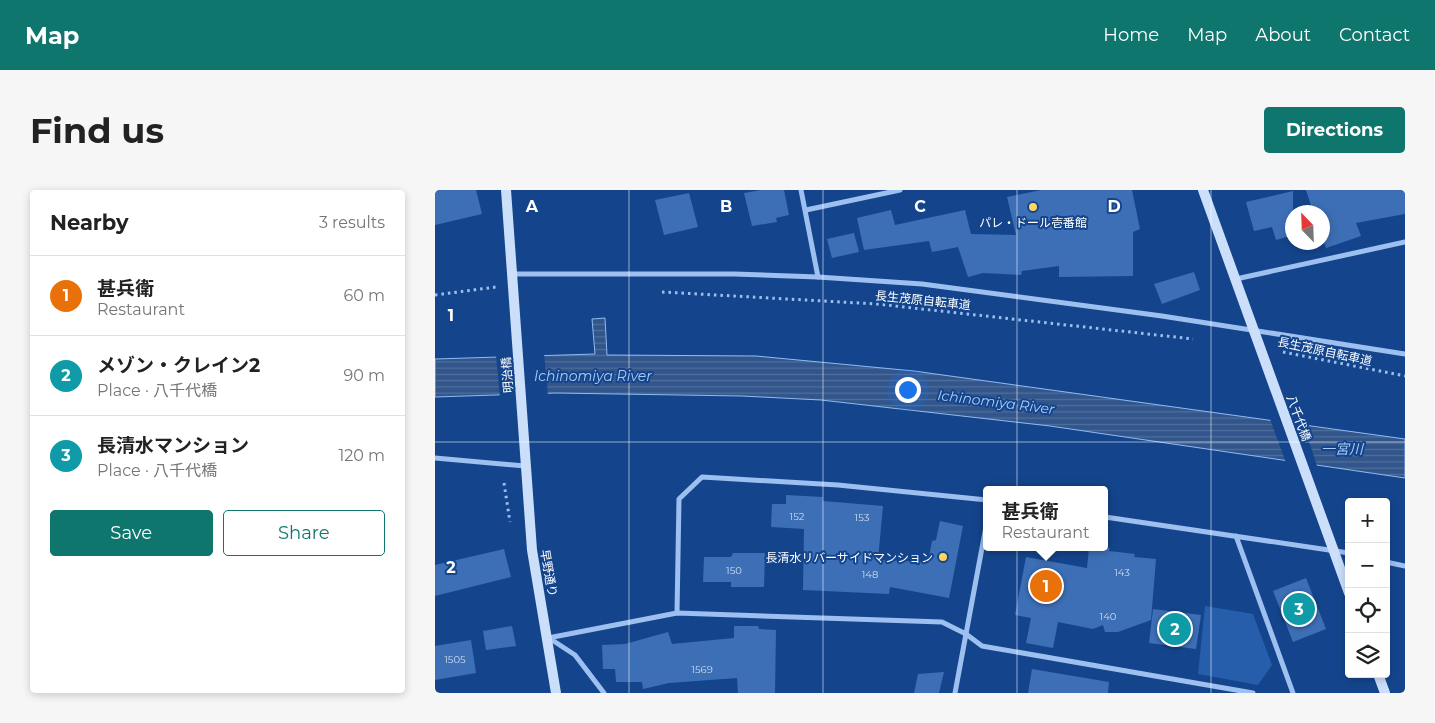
<!DOCTYPE html>
<meta charset="utf-8">
<style>
body{margin:0;font-family:Montserrat,"Noto Sans JP",sans-serif;background:#f6f6f6;color:#222}
.controls{position:absolute;right:15px;bottom:15px;display:grid;overflow:hidden;border-radius:5px;box-shadow:0 2px 8px #0003}
.controls button{width:45px;height:45px;display:grid;place-items:center;padding:0;border:0;border-bottom:1px solid #e0e0e0;background:#fff;color:#222;font:25px sans-serif}
.compass{position:absolute;left:850px;top:15px;width:45px;height:45px;border-radius:50%;background:#fff;box-shadow:0 2px 8px #0003;rotate:337deg}
.you{position:absolute;left:472px;top:199px;width:18px;height:18px;margin:-12px;border:4px solid #fff;border-radius:50%;background:#1a73e8;box-shadow:0 0 0 8px #1a73e833}
.badge{display:grid;place-items:center;width:32px;height:32px;border-radius:50%;background:#0f766e;color:#fff;font-size:16px;font-weight:700}
.pin{position:absolute;translate:-50% -50%;border:2px solid #fff;box-shadow:0 1px 5px #0006}
.popup{position:absolute;left:548px;top:296px;width:125px;height:65px;box-sizing:border-box;display:grid;place-content:center;border-radius:5px;background:#fff;filter:drop-shadow(0 1px 4px #0005);font-size:16px;white-space:nowrap;color:#767676}
.popup b{font-size:19px;color:#222}
.popup::after{content:'';position:absolute;left:50%;top:100%;margin-left:-10px;border:10px solid transparent;border-top-color:#fff}
.list{margin:0;padding:0;list-style:none}
h2{display:flex;justify-content:space-between;align-items:center;height:65px;margin:0;padding:0 20px;font-size:21px}
h2 small{font-size:16px;font-weight:400;color:#767676}
.list li{display:grid;grid-template-columns:32px 1fr auto;gap:15px;align-items:center;box-sizing:border-box;height:80px;padding:0 20px;border-top:1px solid #e0e0e0}
.list b{display:block;font-size:19px;white-space:nowrap}
.list p{margin:0;font-size:16px;white-space:nowrap;color:#767676}
.list em{font-size:16px;font-style:normal;color:#767676}
.actions{display:flex;gap:10px;padding:15px 20px}
.actions a{flex:1;padding:11px 0;border:1px solid #0f766e;border-radius:5px;text-align:center;font-size:18px;color:#0f766e}
.actions .main{background:#0f766e;color:#fff}
.icon{flex:none;width:28px;height:28px;fill:none;stroke:currentColor;stroke-width:2;stroke-linecap:round;stroke-linejoin:round}
.map{position:relative;flex:none;width:970px;height:503px;overflow:hidden;border-radius:5px}
header{display:flex;align-items:center;gap:30px;box-sizing:border-box;height:70px;padding:0 25px;background:#0f766e;color:#fff}
header strong{font-size:24px}
nav{display:flex;gap:28px;margin-inline-start:auto;font-size:18px}
.intro{display:flex;align-items:center;justify-content:space-between;box-sizing:border-box;height:120px;padding:0 30px}
h1{margin:0;font-size:35px}
.button{padding:12px 22px;border-radius:5px;background:#0f766e;color:#fff;font-size:18px;font-weight:700}
main{display:flex;gap:30px;padding:0 30px}
aside{flex:1;background:#fff;border-radius:5px;box-shadow:0 2px 8px #0003}
.map>svg:first-child{display:block}
</style>
<header>
<strong>Map</strong>
<nav><a>Home</a><a>Map</a><a>About</a><a>Contact</a></nav>
</header>
<div class="intro"><h1>Find us</h1><a class="button">Directions</a></div>
<main>
<aside>
<h2>Nearby<small>3 results</small></h2>
<ul class="list">
<li><span class="badge" style="background:#e8710a">1</span><div><b>甚兵衛</b><p>Restaurant</p></div><em>60 m</em></li>
<li><span class="badge" style="background:#0f9aa8">2</span><div><b>メゾン・クレイン2</b><p>Place · 八千代橋</p></div><em>90 m</em></li>
<li><span class="badge" style="background:#0f9aa8">3</span><div><b>長清水マンション</b><p>Place · 八千代橋</p></div><em>120 m</em></li>
</ul>
<div class="actions"><a class="main">Save</a><a>Share</a></div>
</aside>
<div class="map">
<svg width="970" height="503" viewBox="0 0 970 503">
<defs>
<pattern id="water-rules" width="6" height="5" patternUnits="userSpaceOnUse" patternTransform="scale(1.25)"><rect width="6" height="5" fill="#32568b"/><path d="M0 2.5h6" fill="none" stroke="#516f9c"/></pattern>
</defs>
<rect width="100%" height="100%" fill="#14458c"/>
<path fill="#265eab" d="M770 416 818 424 837 475 823 495 763 484Z"/>
<path fill="url(#water-rules)" stroke="#8fbbf3" d="M170 128 172 165 321 166 479 181 970 249V288L615 236 386 210 307 206 121 203 0 207V169L160 164 157 129Z"/>
<g fill="#14458c">
<path d="M109 163 113 206 65 208 61 165Z"/>
<path d="M834 226 867 230 883 279 851 273Z"/>
</g>
<g fill="#3d6fb6">
<path d="M0 0H41L47 24 0 35Z"/>
<path d="M326 0H349L354 25 341 28 342 32 317 36 309 3Z"/>
<path d="M606 0H697L705 39 698 42V86L624 87V76L587 81 586 85 548 83 533 87 523 57 497 62 494 51 429 60 422 28 456 20 460 35 530 20 536 44 581 45 572 7Z"/>
<path d="M871 0H970V24L921 33 926 46 891 58 888 49V22H878Z"/>
<path d="M858 1V45L841 50 837 37 819 41 811 12Z"/>
<path d="M254 3 263 37 229 45 220 10Z"/>
<path d="M419 43 424 62 397 68 392 49Z"/>
<path d="M759 82 765 100 727 114 719 94Z"/>
<path d="M351 305 388 307V311L448 316 443 370 493 372 497 351 501 350 505 331 528 336 514 408 455 397 454 404 368 400 369 339 336 337 337 314H351Z"/>
<path d="M654 357 675 358 674 361 700 364 699 367 721 369 716 430 683 442H670L668 435 658 439 623 432 618 458 591 453 596 428 580 425 591 367 652 378Z"/>
<path d="M69 359 76 387 0 406V375Z"/>
<path d="M298 363H330L329 397H296V392H268L269 367H296Z"/>
<path d="M871 388 891 439 858 452 838 401Z"/>
<path d="M718 419 766 425 761 459 714 453Z"/>
<path d="M77 436 81 456 51 460 48 441Z"/>
<path d="M299 436H323L324 439 341 440 340 503H303L302 488 234 493 208 499 207 492H181L180 479H168L167 455 190 454 233 442 237 454 299 448Z"/>
<path d="M36 450 41 483 0 490V456Z"/>
<path d="M597 479 674 492 673 503H593Z"/>
<path d="M509 482 504 503H479L483 484Z"/>
</g>
<g fill="none" stroke-linecap="round" stroke-linejoin="round">
<g stroke="#9dc0f0" stroke-width="3" stroke-dasharray="2.5 4" stroke-linecap="butt">
<path d="M227 102 442 114 758 149"/>
<path d="M0 105 61 97"/>
<path d="M848 162 970 186"/>
<path d="M69 293 75 332"/>
</g>
<g stroke="#9dc0f0" stroke-width="5">
<path d="M366 0 383 87"/>
<path d="M371 20 465 0"/>
<path d="M77 84H299L383 87 487 94 727 126 970 164"/>
<path d="M801 89 970 52"/>
<path d="M0 268 90 276"/>
<path d="M670 327 914 363"/>
<path d="M801 346 858 503"/>
<path d="M951 372 970 376"/>
<path d="M242 423 244 309 267 287 403 295 552 310"/>
<path d="M113 448 242 423 507 432 531 444 547 456 818 503"/>
<path d="M114 448 140 465 169 503"/>
<path d="M520 503 552 331"/>
</g>
<g stroke="#cbdffb" stroke-width="10">
<path d="M71 0 97 360 121 503"/>
<path d="M768 0 914 403"/>
<path d="M943 484 950 503"/>
</g>
</g>
<path fill="none" stroke="#fff" stroke-width="1" stroke-opacity="0.55" d="M194 0V503M388 0V503M582 0V503M776 0V503M0 252H970"/>
<g fill="#ffd55c" stroke="#14458c" stroke-width="2">
<circle cx="598" cy="17" r="5"/>
<circle cx="508" cy="367" r="5"/>
</g>
<g text-anchor="middle" dominant-baseline="central" stroke-width="4" stroke-linejoin="round" paint-order="stroke">
<g font-size="10" fill="#cedbed">
<text x="362" y="326">152</text>
<text x="427" y="327">153</text>
<text x="299" y="380">150</text>
<text x="687" y="382">143</text>
<text x="435" y="384">148</text>
<text x="673" y="426">140</text>
<text x="20" y="469">1505</text>
<text x="267" y="479">1569</text>
</g>
<g font-size="12" fill="#fff" stroke="#14458c">
<text x="598" y="32">パレ・ドール壱番館</text>
<text x="498" y="367" text-anchor="end">長清水リバーサイドマンション</text>
</g>
<g font-size="12" fill="#fff" stroke="#14458c">
<text transform="translate(488 110) rotate(6)">長生茂原自転車道</text>
<text transform="translate(890 161) rotate(12)">長生茂原自転車道</text>
<text transform="translate(72 185) rotate(-94)">明治橋</text>
<text transform="translate(864 228) rotate(70)">八千代橋</text>
<text transform="translate(114 383) rotate(80)">早野通り</text>
</g>
<g font-size="14" font-style="italic" fill="#a9cbf8" stroke="#14458c">
<text x="158" y="186">Ichinomiya River</text>
<text transform="translate(561 212) rotate(7)">Ichinomiya River</text>
<text x="907" y="259">一宮川</text>
</g>
</g>
<g font-size="16" text-anchor="middle" font-weight="bold" fill="#fff" stroke="#14458c" stroke-width="4" stroke-linejoin="round" paint-order="stroke">
<text x="97" y="22">A</text>
<text x="291" y="22">B</text>
<text x="485" y="22">C</text>
<text x="679" y="22">D</text>
<text x="16" y="131">1</text>
<text x="16" y="383">2</text>
</g>
</svg>
<div class="controls">
<button>+</button>
<button>−</button>
<button><svg class="icon" aria-label="locate" viewBox="0 0 24 24"><circle cx="12" cy="12" r="6"/><path d="M12 2v4M12 18v4M2 12h4M18 12h4"/></svg></button>
<button><svg class="icon" aria-label="layers" viewBox="0 0 24 24"><path d="M12 4l9 5-9 5-9-5zM3 14l9 5 9-5"/></svg></button>
</div>
<svg class="compass" viewBox="-18 -18 36 36"><path d="M0-13l5 13h-10z" fill="#e53935"/><path d="M0 13l5-13h-10z" fill="#767676"/></svg>
<div class="you"></div>
<div class="pin badge" style="left:611px;top:396px;background:#e8710a">1</div>
<div class="popup"><b>甚兵衛</b>Restaurant</div>
<div class="pin badge" style="left:740px;top:439px;background:#0f9aa8">2</div>
<div class="pin badge" style="left:864px;top:419px;background:#0f9aa8">3</div>
</div>
</main>
